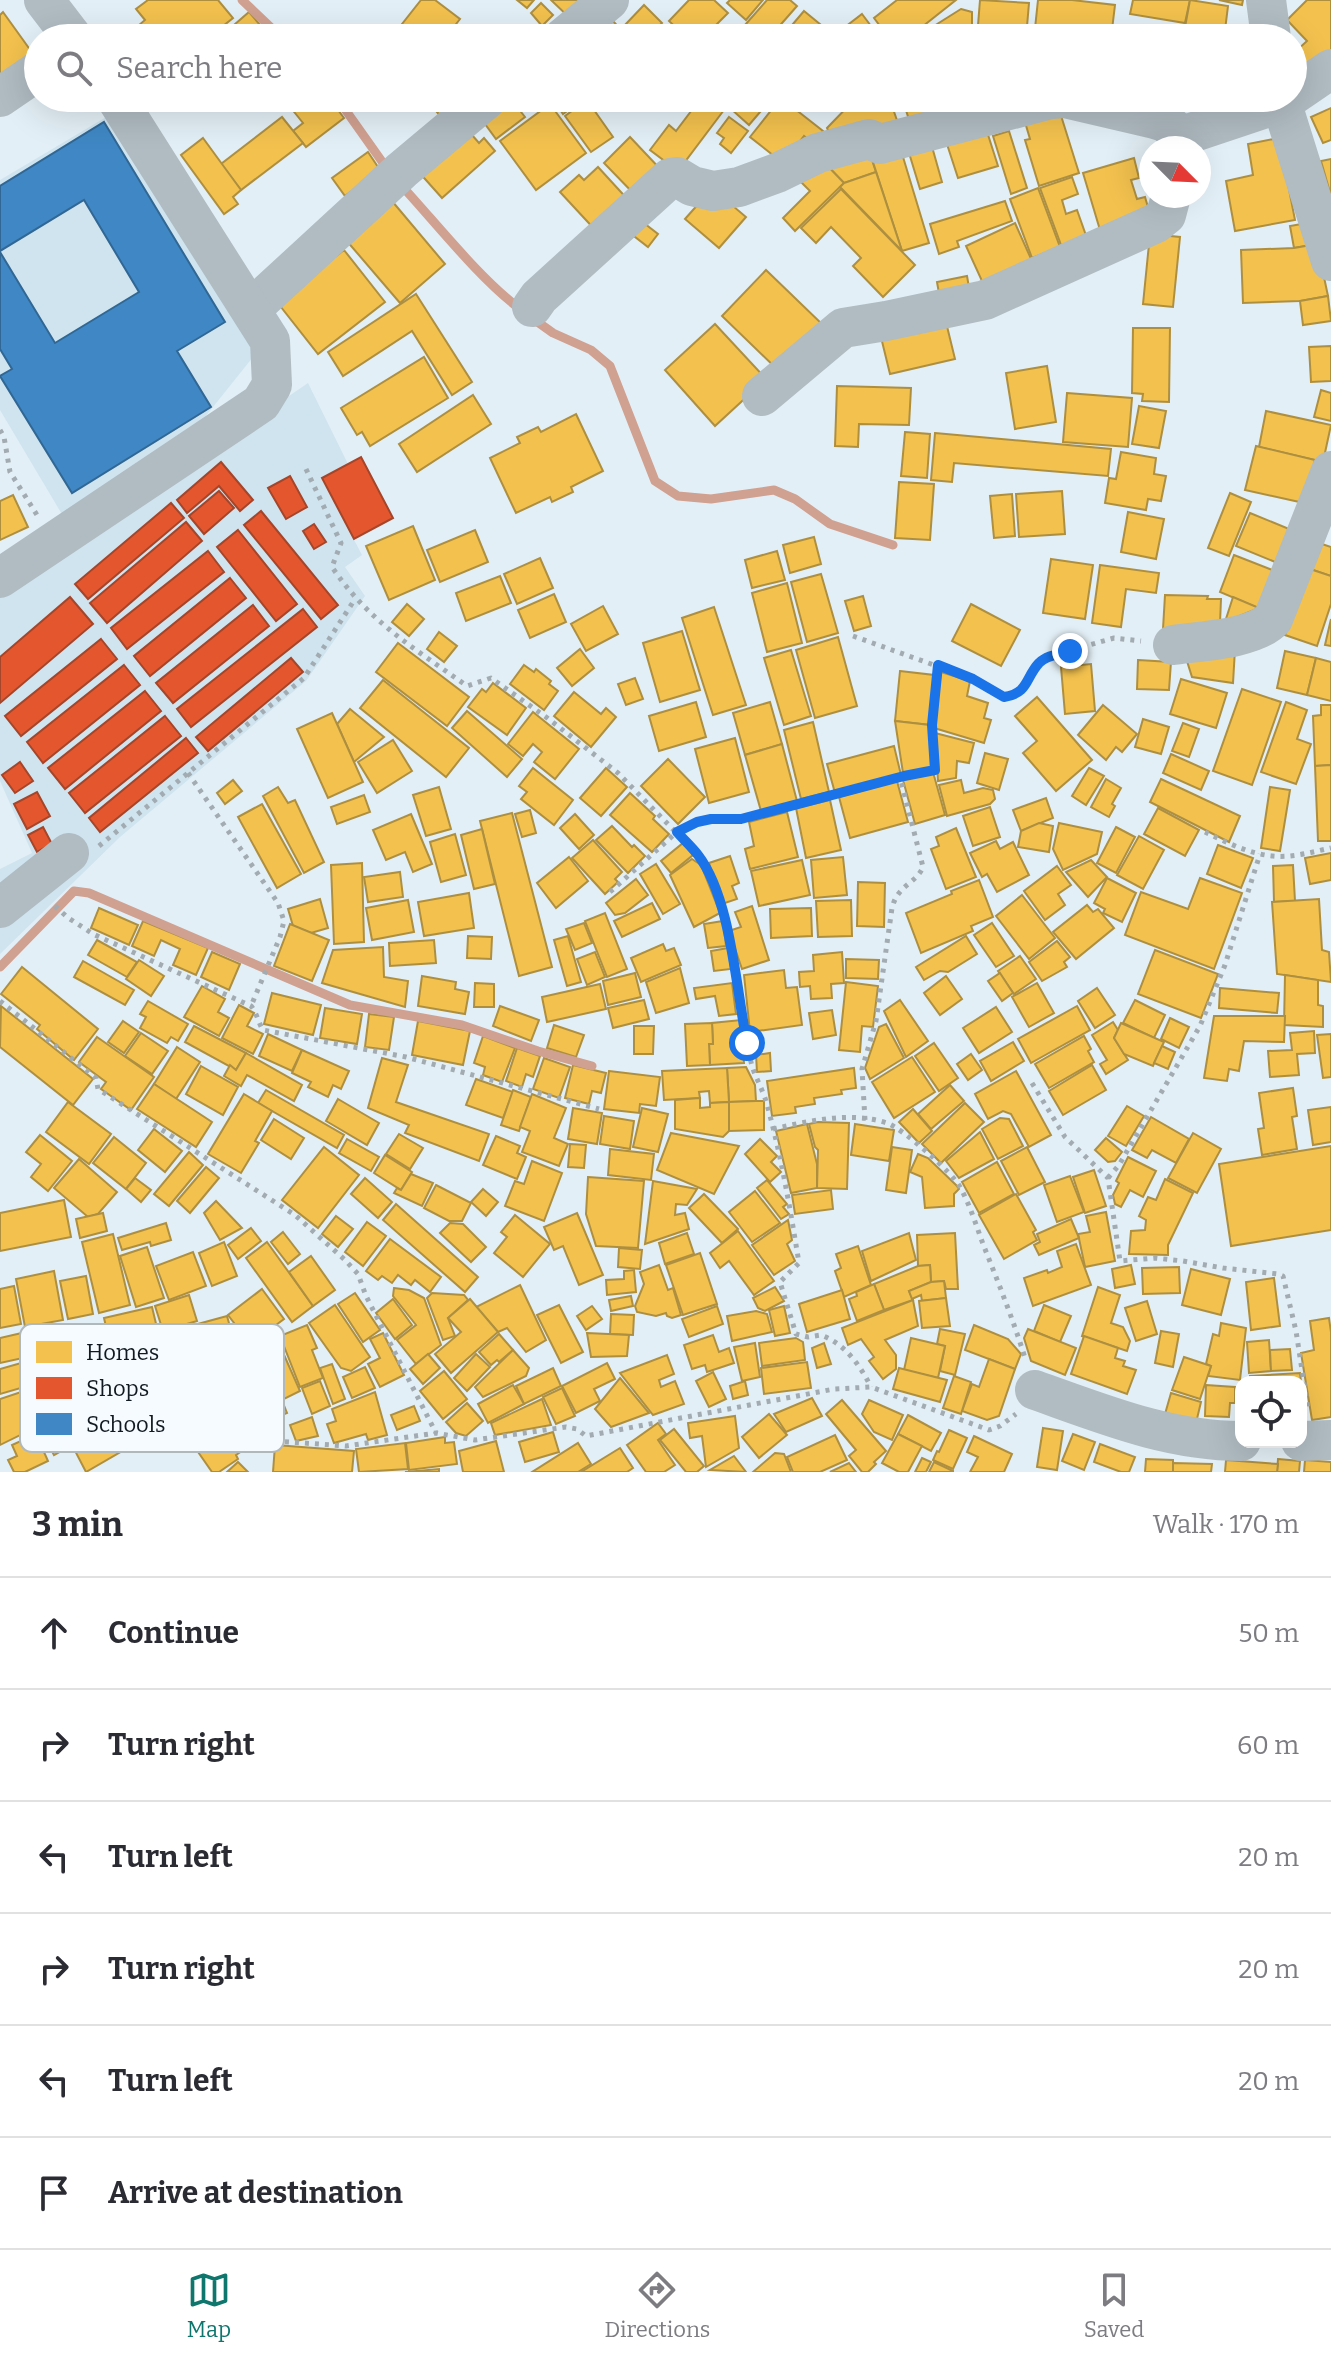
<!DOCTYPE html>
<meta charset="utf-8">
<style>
body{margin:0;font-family:Bitter,serif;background:#f2f2f3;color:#2b2b33}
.controls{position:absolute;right:24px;bottom:24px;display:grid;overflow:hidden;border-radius:16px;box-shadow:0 8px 32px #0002}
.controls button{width:72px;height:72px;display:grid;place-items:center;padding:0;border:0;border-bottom:2px solid #e1e1e2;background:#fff;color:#2b2b33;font:40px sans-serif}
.compass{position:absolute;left:1139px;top:136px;width:72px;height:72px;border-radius:50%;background:#fff;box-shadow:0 8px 32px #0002;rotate:114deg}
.stop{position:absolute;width:24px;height:24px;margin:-18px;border:6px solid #1a73e8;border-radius:50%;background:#fff}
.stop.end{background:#1a73e8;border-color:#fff;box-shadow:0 2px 8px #0008}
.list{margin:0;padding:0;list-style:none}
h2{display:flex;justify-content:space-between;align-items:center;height:104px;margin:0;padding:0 32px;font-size:34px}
h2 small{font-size:26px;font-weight:400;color:#7c7c81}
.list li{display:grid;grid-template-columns:52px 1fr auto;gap:24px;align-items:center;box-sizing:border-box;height:112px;padding:0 32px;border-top:2px solid #e1e1e2}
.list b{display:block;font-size:30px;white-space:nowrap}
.list em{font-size:26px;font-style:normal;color:#7c7c81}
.icon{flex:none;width:44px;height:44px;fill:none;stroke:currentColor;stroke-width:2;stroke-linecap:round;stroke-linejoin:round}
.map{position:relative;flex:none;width:1331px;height:1472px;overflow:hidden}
.search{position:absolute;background:#fff;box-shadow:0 8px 32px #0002;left:24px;right:24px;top:24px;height:88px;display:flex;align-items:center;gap:20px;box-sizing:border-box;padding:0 28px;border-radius:44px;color:#7c7c81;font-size:30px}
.sheet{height:776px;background:#fff}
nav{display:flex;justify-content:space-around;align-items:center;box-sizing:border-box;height:112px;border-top:2px solid #e1e1e2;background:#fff;font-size:22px;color:#7c7c81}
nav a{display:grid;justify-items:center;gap:4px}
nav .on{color:#0f766e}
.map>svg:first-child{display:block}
</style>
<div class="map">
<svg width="1331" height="1472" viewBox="0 0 1331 1472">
<rect width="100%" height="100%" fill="#e3eff6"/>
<g fill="#cfe4ef">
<path d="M113 113 257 352 197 427 63 516 0 410V180Z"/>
<path d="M308 383 348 464 322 479 362 555 345 567 365 596 306 681 120 837 0 954V869L32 853 0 781V591L48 561Z"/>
</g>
<g fill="#f2c14e" stroke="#ae8f40" stroke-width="2">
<path d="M148 0H218L233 18 208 38H134L130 33 145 20 136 9Z"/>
<path d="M421 0H435L460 19 445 38H391Z"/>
<path d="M517 0H534L527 8Z"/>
<path d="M551 0H582L575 23Z"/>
<path d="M689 0H714L728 13 703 38H687L669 21Z"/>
<path d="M730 0H763L746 20 727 3Z"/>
<path d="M767 0H790L797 6 769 38H760L745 25Z"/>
<path d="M897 0H956L908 38H889L874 18Z"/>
<path d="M980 0 1029 3 1026 38H977Z"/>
<path d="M1038 0H1072L1115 5 1111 38H1034Z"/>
<path d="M1133 0H1190L1185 23 1130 14Z"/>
<path d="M1190 0 1228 6 1224 38H1183Z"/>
<path d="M1219 0H1243L1242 5Z"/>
<path d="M1307 0H1331V55L1314 71 1295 52 1307 41 1287 20Z"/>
<path d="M541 3 553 15 542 26 531 13Z"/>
<path d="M644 5 662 23 647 38H634L623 27Z"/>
<path d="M961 9 972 12V30L961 38H915Z"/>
<path d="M804 11 832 34 829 38H781Z"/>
<path d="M3 12 36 58 0 84V15Z"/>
<path d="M249 12 271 38H219Z"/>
<path d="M606 13 628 38H587Z"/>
<path d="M862 14 877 34 871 38H839L836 34Z"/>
<path d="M1143 29 1184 36 1183 38H1142Z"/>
<path d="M283 98H329L344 118 306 147 293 131 303 123Z"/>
<path d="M425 98H480L448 125Z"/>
<path d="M496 98H510L525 117 496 139 477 113Z"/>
<path d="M552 98H585L563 114Z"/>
<path d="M701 98H725L730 102 678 171 650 150 669 125 676 131Z"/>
<path d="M740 98H772L749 125 731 109Z"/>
<path d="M781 98 823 131 814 144 804 136 783 163 750 137Z"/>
<path d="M856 98H883L886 105 891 103 900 129 835 145 827 128Z"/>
<path d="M911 98H925L934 125 913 132 903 101Z"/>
<path d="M935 98H969L973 113 937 124 929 100Z"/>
<path d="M587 100 613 137 591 152 565 116Z"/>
<path d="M550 104 586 153 536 190 500 141Z"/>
<path d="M1058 106 1079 173 1039 186 1025 140 1030 139 1022 112Z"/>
<path d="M1331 108V140L1323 143 1311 117Z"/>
<path d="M282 117 303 143 241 190 221 164Z"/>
<path d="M729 117 748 131 731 153 720 144 724 138 717 133Z"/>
<path d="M983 119 998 166 958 178 943 132Z"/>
<path d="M465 127 479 143 484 138 495 151 442 198 417 170Z"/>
<path d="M1009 131 1027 188 1011 194 993 136Z"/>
<path d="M929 136 942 182 920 189 906 143Z"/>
<path d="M630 137 664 173 638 198 604 163Z"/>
<path d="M203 138 241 190 233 197 238 204 224 214 181 155Z"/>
<path d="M1279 138 1295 220 1235 231 1226 181 1253 175 1248 144Z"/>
<path d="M866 142 876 172 844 183 820 158Z"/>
<path d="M900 147 929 243 902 251 871 156Z"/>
<path d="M368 152 380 170 345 196 332 178Z"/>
<path d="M820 158 844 183 795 231 783 218 810 191 798 179Z"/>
<path d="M1134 158 1139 178 1131 180 1137 199 1145 197 1150 214 1100 230 1083 173Z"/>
<path d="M1331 159V196L1321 161Z"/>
<path d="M598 167 631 203 598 233 560 192 579 175 584 180Z"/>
<path d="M876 172 902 251 840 187 844 183Z"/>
<path d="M1072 177 1078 194 1062 200 1066 214 1077 210 1089 244 1064 253 1040 188Z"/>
<path d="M1038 188 1060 247 1032 258 1010 199Z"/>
<path d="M841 189 915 265 883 297 853 266 861 258 831 227 816 243 801 228Z"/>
<path d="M708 193 726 200 746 217 719 248 685 219Z"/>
<path d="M392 201 445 264 400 303 346 240Z"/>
<path d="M1005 201 1012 221 957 241 959 247 939 254 930 224Z"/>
<path d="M640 220 658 234 648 247 630 233Z"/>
<path d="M1313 222 1317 244 1294 248 1290 226Z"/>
<path d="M1015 223 1036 270 987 292 966 246Z"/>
<path d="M1150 234 1180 237 1173 307 1143 304Z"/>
<path d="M1317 244 1328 296 1300 301 1243 303 1241 250 1294 248Z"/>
<path d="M344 250 385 302 318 354 277 302Z"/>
<path d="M766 270 824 326 780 372 722 316Z"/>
<path d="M967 276 970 293 940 299 937 282Z"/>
<path d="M416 294 472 382 452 395 412 331 343 376 328 352Z"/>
<path d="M1328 296 1331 321 1303 325 1300 301Z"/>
<path d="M944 314 955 359 890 374 879 329Z"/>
<path d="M715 324 766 379 715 426 665 370Z"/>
<path d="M1133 328H1170L1169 402 1142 401 1143 394 1132 393Z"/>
<path d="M1331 346V381L1311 382 1309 347Z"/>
<path d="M424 357 448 398 370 446 362 432 357 435 341 408Z"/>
<path d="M1047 366 1056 422 1015 429 1006 373Z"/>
<path d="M837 386 911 388 909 425 859 424 858 447 835 446Z"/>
<path d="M1321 390 1331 393V421L1314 417Z"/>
<path d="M1067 393 1132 398 1128 447 1063 442Z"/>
<path d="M473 395 491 424 417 472 399 444Z"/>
<path d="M1139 406 1166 411 1159 448 1132 444Z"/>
<path d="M1266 411 1331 425 1323 462 1259 447Z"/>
<path d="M576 414 603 471 571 487 573 492 552 502 550 497 516 513 490 458 520 443 517 437 538 427 541 432Z"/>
<path d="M905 432 930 434 927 478 901 476Z"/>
<path d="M935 433 1111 449 1108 476 954 463 952 482 931 480Z"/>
<path d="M1256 446 1315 460 1304 503 1245 490Z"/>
<path d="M1121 452 1156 458 1154 474 1166 476 1161 501 1148 499 1146 510 1105 503 1109 478 1116 479Z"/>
<path d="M899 482 934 484 930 540 895 538Z"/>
<path d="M1062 491 1065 534 1019 537 1016 494Z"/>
<path d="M1230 493 1251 502 1229 556 1208 548Z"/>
<path d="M1012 494 1015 536 994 538 990 496Z"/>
<path d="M13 495 28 527 0 540V501Z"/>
<path d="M1128 512 1164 519 1156 559 1121 552Z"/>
<path d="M1250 513 1294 531 1280 564 1236 546Z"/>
<path d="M413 526 435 580 389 600 366 546Z"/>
<path d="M475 530 488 562 440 582 427 550Z"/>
<path d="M814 537 821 564 790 573 783 545Z"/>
<path d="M1316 542 1331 547V576L1307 568Z"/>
<path d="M777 551 785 580 752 588 745 560Z"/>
<path d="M1234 555 1280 573 1265 611 1220 592Z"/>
<path d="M540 558 553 588 517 604 504 574Z"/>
<path d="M1051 559 1093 565 1085 619 1043 613Z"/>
<path d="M1100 565 1159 573 1156 593 1126 589 1121 627 1092 623Z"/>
<path d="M1307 568 1331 576V604L1317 646 1285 635Z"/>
<path d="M821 574 838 633 807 642 791 582Z"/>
<path d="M500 576 511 603 466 621 456 593Z"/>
<path d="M787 583 802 643 767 652 752 593Z"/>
<path d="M554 594 566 622 530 638 518 610Z"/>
<path d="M1165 595 1208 596 1207 599H1221L1220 623 1163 629Z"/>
<path d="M863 596 871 626 854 631 845 601Z"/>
<path d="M1233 597 1259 608 1225 622Z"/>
<path d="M407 604 424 619 409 636 392 622Z"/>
<path d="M971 604 1020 630 1001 666 952 641Z"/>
<path d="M603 606 618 634 586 651 571 624Z"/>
<path d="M714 607 746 705 713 715 682 618Z"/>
<path d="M1331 619V646L1325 645Z"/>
<path d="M682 631 700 690 660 702 643 643Z"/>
<path d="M439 632 457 646 444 662 427 649Z"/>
<path d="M838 637 857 706 815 718 796 650Z"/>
<path d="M398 643 469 697 447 726 376 672Z"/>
<path d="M580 649 594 668 572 686 557 668Z"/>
<path d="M1235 649 1233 683 1192 677 1186 658Z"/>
<path d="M791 650 811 716 784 725 764 658Z"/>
<path d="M1285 651 1316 658 1307 695 1277 688Z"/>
<path d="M1316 658 1331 662V701L1307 695Z"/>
<path d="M1138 660 1171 662 1169 690 1137 689Z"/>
<path d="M1091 664 1095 711 1065 714 1061 667Z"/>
<path d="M524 665 534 672 536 669 551 681 549 684 558 691 544 710 510 684Z"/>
<path d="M900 671 934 675 930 725 895 721Z"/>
<path d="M941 672 970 681 967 696 988 703 984 718 991 720 984 743 934 728Z"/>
<path d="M635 678 643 699 626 705 618 684Z"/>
<path d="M1181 679 1227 693 1216 728 1170 714Z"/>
<path d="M383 680 469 748 446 777 360 708Z"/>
<path d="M493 683 526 708 507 735 468 707 482 689 486 692Z"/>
<path d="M1242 689 1281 702 1252 785 1213 771Z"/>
<path d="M574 692 601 714 606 708 616 717 591 747 554 716Z"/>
<path d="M1037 697 1092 760 1056 791 1023 753 1037 741 1015 716Z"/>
<path d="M696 702 706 737 659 751 649 716Z"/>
<path d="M770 702 782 744 745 755 733 713Z"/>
<path d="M1286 702 1307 710 1297 739 1311 744 1296 784 1261 772Z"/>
<path d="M1103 705 1137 734 1122 752 1116 747 1106 760 1078 735Z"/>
<path d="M1321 705H1331V765L1315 766 1313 716 1321 715Z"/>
<path d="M350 709 384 737 354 762 337 724Z"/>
<path d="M467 711 522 759 507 777 452 728Z"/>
<path d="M533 712 579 749 555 779 534 762 542 752 533 744 523 756 508 744Z"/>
<path d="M332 713 363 782 328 798 297 729Z"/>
<path d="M1143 719 1169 727 1161 754 1135 747Z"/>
<path d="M895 721 930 725 933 769 903 773Z"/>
<path d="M813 722 829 792 801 799 784 730Z"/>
<path d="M1183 723 1199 729 1189 757 1172 751Z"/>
<path d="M935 733 974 743 969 763 957 761 956 778 938 781Z"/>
<path d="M735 738 749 792 709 803 695 749Z"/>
<path d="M393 740 412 771 377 793 358 762Z"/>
<path d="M782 744 797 801 761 811 745 755Z"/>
<path d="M894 746 901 775 835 793 827 764Z"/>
<path d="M985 753 1008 759 999 790 977 783Z"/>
<path d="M1171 754 1209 771 1201 790 1163 773Z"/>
<path d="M668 759 705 797 678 824 641 786Z"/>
<path d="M1331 765V841H1318L1315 766Z"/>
<path d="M533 768 573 800 554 825 521 799 527 792 519 786Z"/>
<path d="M606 768 627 787 601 816 580 798Z"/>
<path d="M1089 768 1104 776 1086 805 1072 796Z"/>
<path d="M933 772 945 815 915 824 903 780Z"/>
<path d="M1106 779 1121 788 1112 804 1115 806 1109 817 1091 807Z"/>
<path d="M1161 779 1240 816 1229 842 1150 802Z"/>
<path d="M233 780 242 791 225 804 217 793Z"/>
<path d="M961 780 964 793 983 788 993 790 995 799 990 804 947 816 939 785Z"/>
<path d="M897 781 908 822 850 838 839 797Z"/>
<path d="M278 787 288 803 295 800 324 862 304 873 263 796Z"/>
<path d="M439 787 451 829 426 836 413 795Z"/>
<path d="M1270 787 1290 790 1280 851 1261 848Z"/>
<path d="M630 793 655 816 653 819 669 834 652 852 610 815Z"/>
<path d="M364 795 370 812 337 824 331 807Z"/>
<path d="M1046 798 1053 818 1021 831 1013 810Z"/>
<path d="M830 800 841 850 806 858 796 808Z"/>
<path d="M262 804 301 874 277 888 238 817Z"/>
<path d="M990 807 1000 837 973 846 963 816Z"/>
<path d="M1158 808 1199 830 1185 856 1144 834Z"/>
<path d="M530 810 536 833 522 837 515 814Z"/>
<path d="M787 812 798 857 750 869 745 849 754 846 749 822Z"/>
<path d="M512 813 552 967 519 976 480 821Z"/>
<path d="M411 814 432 864 413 872 405 852 386 860 373 830Z"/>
<path d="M575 814 594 835 579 849 560 828Z"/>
<path d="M1039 823 1053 826 1049 852 1018 847 1021 831Z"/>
<path d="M1059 823 1102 832 1097 854 1063 870 1053 849Z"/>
<path d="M612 826 632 847 634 845 645 856 628 873 596 840Z"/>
<path d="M1116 827 1135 837 1116 873 1097 863Z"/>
<path d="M956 828 976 877 946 889 931 849 939 846 936 837Z"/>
<path d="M482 829 495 884 474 889 461 835Z"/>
<path d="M455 834 466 875 441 882 430 842Z"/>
<path d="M1139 836 1164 850 1143 889 1117 875Z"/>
<path d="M593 840 622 872 615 879 618 882 605 894 572 858Z"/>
<path d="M996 841 1000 849 1013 842 1029 875 997 892 987 874 982 877 970 853Z"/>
<path d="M683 843 693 855 671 873 661 861Z"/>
<path d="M1218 845 1253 858 1241 888 1207 874Z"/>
<path d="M1331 853V880L1310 884 1305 858Z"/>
<path d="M730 856 739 883 732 886 737 899 722 904 709 863Z"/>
<path d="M569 857 588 881 556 908 537 883Z"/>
<path d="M843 857 847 895 814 898 811 860Z"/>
<path d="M692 859 701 865 720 913 694 927 670 875Z"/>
<path d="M802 860 810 895 759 906 751 871Z"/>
<path d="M1091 860 1107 877 1088 897 1066 872Z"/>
<path d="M362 863 364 942 334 944 331 865Z"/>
<path d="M656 864 680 904 663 914 640 874Z"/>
<path d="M1293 865 1295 901 1274 902 1273 866Z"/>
<path d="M1057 866 1071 885 1058 894 1065 905 1045 920 1024 891Z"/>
<path d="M400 872 403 897 368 902 364 877Z"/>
<path d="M1107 878 1136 893 1122 922 1103 913 1105 909 1094 903Z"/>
<path d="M1200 878 1242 893 1214 969 1125 935 1141 892 1188 909Z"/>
<path d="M636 879 648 895 625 913 615 915 606 903Z"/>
<path d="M979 880 993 917 971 926 973 931 921 953 906 913 952 894 951 891Z"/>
<path d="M858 882 885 883 884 927 857 926Z"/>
<path d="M469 893 474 928 424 936 418 902Z"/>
<path d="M1022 895 1055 938 1029 959 996 916Z"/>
<path d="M320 899 328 928 311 933 293 926 288 909Z"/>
<path d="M1319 899 1322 950 1329 952 1331 982 1277 974 1272 902Z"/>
<path d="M408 900 414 932 372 940 366 908Z"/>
<path d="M851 900 852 936 818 937 816 901Z"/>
<path d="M652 903 660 919 622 937 614 921Z"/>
<path d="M1087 905 1093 912 1098 909 1114 928 1076 959 1053 932Z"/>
<path d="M752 906 769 960 742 969 729 931 741 927 735 912Z"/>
<path d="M99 908 138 925 129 945 91 928Z"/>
<path d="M811 908 812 936 771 938 770 909Z"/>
<path d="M605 913 627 969 607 977 585 921Z"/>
<path d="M143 921 208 948 196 975 173 965 180 949 161 940 154 956 132 946Z"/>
<path d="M723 921 726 946 708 948 704 924Z"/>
<path d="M584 923 592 943 575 950 566 929Z"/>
<path d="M992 923 1014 956 996 967 974 935Z"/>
<path d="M290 924 329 940 312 981 274 966Z"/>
<path d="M468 936 492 937 491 959 467 958Z"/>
<path d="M568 936 581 982 567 986 554 940Z"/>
<path d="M966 936 977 954 948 972 940 971 924 980 916 967Z"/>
<path d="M97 940 137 962 127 977 88 955Z"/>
<path d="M434 940 436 963 390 966 389 943Z"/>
<path d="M1057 941 1070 957 1064 962 1067 967 1042 981 1029 962Z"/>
<path d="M663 944 666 951 674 948 681 965 641 982 631 958Z"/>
<path d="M383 947 384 977 408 981 405 1007 322 983 333 950Z"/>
<path d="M728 948 731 969 714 971 711 951Z"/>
<path d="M1155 950 1218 974 1201 1018 1138 994Z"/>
<path d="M212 952 240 964 229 990 201 977Z"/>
<path d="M595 952 605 977 587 985 577 959Z"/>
<path d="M842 952 844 983 831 984 832 998 811 999 810 986 800 987 799 972 814 971 813 955Z"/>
<path d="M1020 956 1036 979 1014 994 998 971Z"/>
<path d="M846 959 879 960 878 979 846 978Z"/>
<path d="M139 960 164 976 151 996 126 979Z"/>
<path d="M83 961 134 990 125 1005 74 977Z"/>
<path d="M22 967 98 1029 74 1060 37 1029 40 1025 1 994Z"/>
<path d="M680 968 689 1003 656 1013 646 982Z"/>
<path d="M784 970 786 988 797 987 802 1025 750 1032 744 975Z"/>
<path d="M635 973 641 997 608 1005 603 981Z"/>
<path d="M1000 973 1013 993 1002 1001 988 981Z"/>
<path d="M1285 975 1318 980V1005L1323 1006V1027L1284 1025Z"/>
<path d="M422 976 456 982 455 989 469 992 465 1014 418 1006Z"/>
<path d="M946 976 962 999 940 1015 924 993Z"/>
<path d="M846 982 878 986 873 1027 862 1026 860 1052 839 1050Z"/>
<path d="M475 983 494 984V1007H474Z"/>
<path d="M732 983 736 1014 719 1016 715 996 696 999 694 988Z"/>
<path d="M1037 983 1054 1013 1029 1027 1012 997Z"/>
<path d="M600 984 606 1009 547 1022 542 997Z"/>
<path d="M202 986 225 999 218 1012 229 1018 219 1036 184 1017Z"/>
<path d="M1097 988 1115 1015 1095 1028 1078 1001Z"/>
<path d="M1220 988 1279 993 1277 1013 1219 1008Z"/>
<path d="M272 993 321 1005 313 1035 264 1024Z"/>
<path d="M644 1000 649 1019 613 1028 608 1008Z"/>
<path d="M900 1000 928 1041 906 1057 884 1011Z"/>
<path d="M1135 1000 1165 1015 1154 1038 1123 1023Z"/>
<path d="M148 1001 188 1024 178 1041 171 1037 167 1043 140 1028 146 1017 140 1014Z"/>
<path d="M239 1005 254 1013 247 1026 263 1034 253 1054 222 1038Z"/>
<path d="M1 1006 93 1079 73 1105 0 1047Z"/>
<path d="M500 1006 539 1020 531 1041 493 1026Z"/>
<path d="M1077 1006 1090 1030 1031 1063 1018 1039Z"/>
<path d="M996 1007 1012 1032 979 1053 963 1028Z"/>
<path d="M325 1008 362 1014 357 1044 320 1038Z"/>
<path d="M832 1010 836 1035 813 1039 809 1013Z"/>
<path d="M369 1014 394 1017 389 1050 365 1047Z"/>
<path d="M1214 1016H1285L1284 1042 1244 1041 1239 1071 1229 1069 1227 1081 1204 1078Z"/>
<path d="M1170 1018 1189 1027 1179 1048 1161 1039Z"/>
<path d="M741 1020 744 1063 710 1065 709 1044H713L712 1023Z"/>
<path d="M123 1021 139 1032 124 1053 108 1042Z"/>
<path d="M418 1021 470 1031 463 1065 412 1055Z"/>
<path d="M1113 1022 1118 1030 1114 1038 1128 1060 1106 1074 1100 1064 1107 1060 1092 1035Z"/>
<path d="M712 1023 713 1044H709L710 1065 687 1066 685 1024Z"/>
<path d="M1121 1023 1164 1042 1153 1066 1124 1054 1114 1038Z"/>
<path d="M886 1024 904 1058 870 1079 865 1068 879 1027Z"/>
<path d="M554 1025 584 1035 576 1057 547 1048Z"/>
<path d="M194 1026 246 1053 236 1070 185 1042Z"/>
<path d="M634 1026H654L653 1054H634Z"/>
<path d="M1314 1031 1315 1053 1297 1054 1299 1075 1270 1077 1268 1051 1292 1050 1290 1033Z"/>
<path d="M141 1033 168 1051 152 1074 125 1056Z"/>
<path d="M268 1034 302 1050 292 1071 259 1056Z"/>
<path d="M1331 1034V1077L1323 1078 1317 1035Z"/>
<path d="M483 1036 515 1048 502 1082 483 1075 485 1067 474 1063Z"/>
<path d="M1084 1036 1091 1049 1088 1051 1094 1062 1049 1088 1035 1064Z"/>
<path d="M97 1037 154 1077 131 1110 101 1089 106 1082 79 1062Z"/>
<path d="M1013 1042 1024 1061 991 1081 980 1061Z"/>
<path d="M934 1043 958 1078 939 1091 915 1056Z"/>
<path d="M1162 1046 1175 1052 1168 1069 1154 1063Z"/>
<path d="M177 1047 200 1062 176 1099 154 1084Z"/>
<path d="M517 1048 540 1056 533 1077 526 1074 522 1087 506 1081Z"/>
<path d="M302 1050 349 1071 341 1089 333 1085 328 1097 308 1087 311 1082 292 1073Z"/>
<path d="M246 1053 302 1085 294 1101 247 1075 241 1086 224 1076 230 1065 236 1070Z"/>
<path d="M770 1053 771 1071 757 1072 756 1055Z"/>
<path d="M971 1054 982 1070 968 1080 957 1064Z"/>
<path d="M912 1057 935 1092 894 1118 872 1082Z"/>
<path d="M382 1058 408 1065 396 1102 489 1134 479 1161 405 1133 409 1125 368 1108Z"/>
<path d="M544 1058 570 1067 559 1098 533 1089Z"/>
<path d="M573 1065 606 1073 601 1093 592 1091 589 1104 565 1098Z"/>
<path d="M1092 1065 1106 1090 1063 1115 1049 1091Z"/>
<path d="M201 1066 238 1087 223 1115 186 1094Z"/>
<path d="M746 1067 755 1085 756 1101 729 1102 727 1068Z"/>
<path d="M727 1068 729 1102 710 1103 709 1091 699 1092 700 1098 664 1100 662 1071Z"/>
<path d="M854 1068 856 1088 841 1090 842 1094 814 1098 815 1104 795 1107 796 1113 772 1116 767 1081Z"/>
<path d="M609 1071 660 1077 656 1106 640 1104 639 1113 604 1109Z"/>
<path d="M1016 1071 1051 1135 1029 1147 1011 1114 1003 1111 988 1119 975 1094Z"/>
<path d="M476 1079 513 1092 503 1118 466 1105Z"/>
<path d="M154 1084 212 1122 196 1147 137 1109Z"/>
<path d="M950 1085 964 1101 931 1129 918 1114Z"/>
<path d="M1293 1088 1297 1116 1292 1117 1297 1149 1262 1155 1258 1129 1264 1128 1259 1093Z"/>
<path d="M266 1090 344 1135 337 1148 258 1103Z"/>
<path d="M513 1090 531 1097 519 1131 501 1125Z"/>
<path d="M244 1094 272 1111 255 1141 259 1143 241 1173 208 1154Z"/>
<path d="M532 1094 566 1108 554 1138 568 1144 559 1166 522 1152 530 1131 520 1127Z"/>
<path d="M700 1098V1108L710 1107V1103L729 1102V1131L723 1137 675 1129V1100Z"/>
<path d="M338 1099 379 1123 367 1145 326 1121Z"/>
<path d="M756 1101H764V1130L729 1131V1102Z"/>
<path d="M68 1102 111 1134 89 1164 46 1132Z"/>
<path d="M965 1103 984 1122 941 1163 922 1144Z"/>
<path d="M1127 1106 1144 1116 1126 1146 1108 1136Z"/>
<path d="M1331 1107V1142L1313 1145 1308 1110Z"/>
<path d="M573 1108 602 1113 597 1144 568 1139Z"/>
<path d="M642 1108 668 1114 658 1152 633 1147Z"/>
<path d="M913 1109 932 1131 919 1143 899 1122Z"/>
<path d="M604 1116 634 1121 630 1149 600 1144Z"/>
<path d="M1151 1117 1189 1139 1176 1163 1152 1150 1147 1158 1132 1150Z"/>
<path d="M1000 1118 1009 1119 1023 1146 998 1159 982 1129Z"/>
<path d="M274 1119 304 1138 291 1159 261 1140Z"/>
<path d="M818 1122 849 1123 847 1189 817 1188 818 1150 815 1147 809 1124Z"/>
<path d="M807 1124 817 1164V1188L791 1193 776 1131Z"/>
<path d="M855 1124 894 1130 889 1161 851 1155Z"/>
<path d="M154 1129 182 1151 165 1172 138 1150Z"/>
<path d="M980 1132 994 1159 959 1178 946 1161Z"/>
<path d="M671 1133 739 1146 714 1194 657 1170Z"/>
<path d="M1193 1133 1221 1149 1197 1193 1168 1178Z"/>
<path d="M399 1134 423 1148 410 1169 386 1154Z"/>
<path d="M40 1135 72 1161 48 1191 31 1177 41 1164 26 1152Z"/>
<path d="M496 1136 520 1146 517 1153 526 1157 517 1179 483 1165Z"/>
<path d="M114 1137 146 1163 126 1189 93 1163Z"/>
<path d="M1106 1138 1122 1152 1115 1161 1108 1162 1095 1150Z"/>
<path d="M347 1139 379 1157 371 1171 339 1153Z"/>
<path d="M760 1139 777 1156 771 1162 781 1172 770 1182 745 1154Z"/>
<path d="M570 1144 586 1145 584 1168 568 1167Z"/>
<path d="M1331 1146V1230L1231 1246 1219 1164Z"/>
<path d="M324 1147 359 1175 318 1228 282 1200Z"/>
<path d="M892 1147 912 1150 906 1193 886 1190Z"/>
<path d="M1027 1147 1045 1182 1019 1195 1001 1161Z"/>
<path d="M610 1149 654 1154 651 1180 608 1175Z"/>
<path d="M189 1152 203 1165 169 1206 154 1194Z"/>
<path d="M918 1154 928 1158 956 1185 959 1189 954 1194V1206L925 1208 922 1177 910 1172Z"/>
<path d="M385 1155 412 1172 401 1190 374 1173Z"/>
<path d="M1128 1157 1156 1171 1143 1197 1130 1190 1121 1207 1115 1204 1113 1195 1119 1183 1116 1181Z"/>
<path d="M79 1159 117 1192 98 1214 88 1217 54 1188Z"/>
<path d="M532 1161 562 1173 544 1221 505 1206 515 1181 524 1184Z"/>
<path d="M997 1162 1014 1194 979 1213 962 1182Z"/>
<path d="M206 1167 219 1178 190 1213 177 1201Z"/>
<path d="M1094 1170 1106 1206 1085 1213 1073 1177Z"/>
<path d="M411 1174 433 1183 422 1206 394 1193 397 1188 401 1190Z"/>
<path d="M1070 1176 1084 1212 1057 1222 1044 1185Z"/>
<path d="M588 1177 644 1181 638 1248 596 1246 586 1214Z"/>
<path d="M135 1178 151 1190 141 1202 126 1189Z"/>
<path d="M365 1178 392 1202 378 1218 351 1194Z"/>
<path d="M1165 1179 1193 1193 1168 1245V1255L1129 1254 1131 1231 1145 1230 1146 1220 1139 1216 1148 1197 1156 1200Z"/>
<path d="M767 1180 787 1204 783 1207 789 1214 781 1219 757 1188Z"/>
<path d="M653 1181 697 1189 687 1205 676 1204 675 1215 685 1213 689 1229 645 1244Z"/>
<path d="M436 1185 471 1203 462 1221H449L424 1208Z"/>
<path d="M483 1189 498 1202 486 1216 471 1202Z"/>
<path d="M831 1190 833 1209 795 1214 792 1195Z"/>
<path d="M755 1191 780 1223 752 1242 729 1212Z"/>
<path d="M704 1194 738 1229 722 1243 689 1208Z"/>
<path d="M1016 1194 1036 1230 1033 1232 1037 1240 1004 1259 979 1215Z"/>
<path d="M64 1200 71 1237 0 1251V1213Z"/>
<path d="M216 1201 242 1228 220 1240 204 1213Z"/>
<path d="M396 1204 478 1277 465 1292 383 1220Z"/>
<path d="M1106 1212 1115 1261 1085 1267 1078 1234 1090 1232 1086 1216Z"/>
<path d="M103 1213 107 1231 80 1238 76 1219Z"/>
<path d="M577 1213 603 1275 579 1285 563 1246 554 1250 544 1227Z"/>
<path d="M515 1215 550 1244 523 1277 494 1253 507 1237 501 1232Z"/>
<path d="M336 1216 353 1229 338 1247 322 1234Z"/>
<path d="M1071 1219 1079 1238 1039 1255 1034 1245 1040 1242 1037 1234Z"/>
<path d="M788 1220 792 1240 787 1244 795 1261 774 1275 752 1245Z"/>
<path d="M367 1222 386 1236 363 1266 345 1252Z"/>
<path d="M166 1223 171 1240 151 1246 150 1242 122 1250 118 1238Z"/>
<path d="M450 1223 463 1224 486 1247 471 1262 440 1233Z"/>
<path d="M251 1228 261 1241 238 1259 228 1245Z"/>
<path d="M738 1231 774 1281 754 1295 729 1261 720 1268 710 1253Z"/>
<path d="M283 1232 300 1254 288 1264 271 1242Z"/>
<path d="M687 1233 694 1254 665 1264 659 1243Z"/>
<path d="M909 1233 916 1260 871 1281 862 1251Z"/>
<path d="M955 1233 958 1289H946L944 1281 931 1282 930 1265 918 1266 917 1235Z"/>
<path d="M113 1234 130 1305 99 1313 82 1242Z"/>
<path d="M390 1239 441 1277 430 1292 415 1280 411 1285 398 1275 392 1283 382 1276 378 1280 366 1271Z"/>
<path d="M224 1242 237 1276 212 1286 199 1253Z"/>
<path d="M267 1242 313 1306 292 1322 246 1258Z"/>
<path d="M1076 1244 1091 1285 1033 1306 1024 1278 1047 1270 1048 1273 1062 1267 1057 1251Z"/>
<path d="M858 1246 871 1285 844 1297 835 1271 841 1268 836 1254Z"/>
<path d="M147 1247 164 1298 136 1307 120 1256Z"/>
<path d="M619 1248 642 1250 640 1269 618 1267Z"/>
<path d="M193 1252 206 1286 169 1300 156 1266Z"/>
<path d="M700 1253 717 1304 683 1315 666 1265Z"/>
<path d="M311 1256 335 1290 313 1306 289 1272Z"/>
<path d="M659 1265 668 1290 673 1288 681 1315 672 1318 667 1316 666 1313 656 1316 637 1312 635 1306 644 1284 640 1272Z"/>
<path d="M930 1265 931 1282 909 1291 913 1300 884 1310 874 1284 918 1266Z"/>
<path d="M1131 1265 1135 1284 1115 1288 1112 1269Z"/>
<path d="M1179 1267 1180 1293 1143 1294 1142 1268Z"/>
<path d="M1191 1269 1230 1279 1221 1315 1182 1305Z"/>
<path d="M634 1270 636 1292 607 1295 606 1280 624 1279V1271Z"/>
<path d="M54 1271 63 1320 25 1327 16 1279Z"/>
<path d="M86 1276 93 1314 68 1319 60 1281Z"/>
<path d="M1274 1278 1280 1326 1251 1330 1246 1282Z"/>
<path d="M944 1281 946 1298 922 1301 921 1295 912 1299 909 1291 931 1282Z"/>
<path d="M874 1284 884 1310 857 1321 849 1299 857 1296 856 1292Z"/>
<path d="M520 1285 546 1340 526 1352 507 1328 498 1332 476 1307Z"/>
<path d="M14 1286 21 1324 0 1328V1289Z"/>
<path d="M775 1287 784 1301 765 1311 758 1308 753 1298Z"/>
<path d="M1098 1287 1120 1295 1111 1323 1123 1327 1130 1341 1127 1351 1082 1336Z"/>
<path d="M394 1288 409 1290 424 1298 441 1345 416 1364 397 1340 416 1325 393 1296Z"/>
<path d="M262 1289 284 1319 276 1325 275 1338 256 1352 228 1315Z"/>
<path d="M842 1290 850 1319 807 1332 799 1304Z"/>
<path d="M355 1293 380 1330 363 1342 338 1304Z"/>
<path d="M432 1293 464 1295 468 1300 448 1318 455 1336 443 1340 427 1298Z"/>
<path d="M189 1295 197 1321 163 1331 155 1306Z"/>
<path d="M631 1296 633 1306 611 1311 609 1300Z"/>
<path d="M946 1298 950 1326 922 1328 919 1301Z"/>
<path d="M393 1299 412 1325 395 1339 376 1313Z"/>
<path d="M470 1299 498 1332 451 1373 435 1354 461 1332 448 1318Z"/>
<path d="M913 1300 918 1326 885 1340 896 1355V1369L883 1379 869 1361 874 1357 861 1339 848 1345 842 1328Z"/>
<path d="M1147 1301 1157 1334 1136 1341 1125 1308Z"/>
<path d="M335 1305 370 1357 351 1371 341 1368 309 1323Z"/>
<path d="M559 1305 583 1352 561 1363 537 1315Z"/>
<path d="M1044 1305 1071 1316 1060 1342 1034 1331Z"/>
<path d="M592 1306 602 1319 586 1330 577 1316Z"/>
<path d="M717 1306 723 1324 689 1337 682 1319Z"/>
<path d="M784 1306 790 1333 775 1336 769 1310Z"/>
<path d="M152 1307 158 1332 110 1344 104 1318Z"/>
<path d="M756 1311 767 1314 772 1332 732 1341 727 1316Z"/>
<path d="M611 1314 634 1315 633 1335 610 1334Z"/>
<path d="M227 1316 234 1341 156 1362 150 1337Z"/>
<path d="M1329 1318 1331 1332V1417L1312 1420 1301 1353 1314 1350 1310 1321Z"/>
<path d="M1221 1323 1246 1328 1240 1380 1208 1376 1211 1366 1206 1364 1213 1334 1219 1336Z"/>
<path d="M307 1325 317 1348 312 1350 323 1378 300 1387 280 1336Z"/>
<path d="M974 1325 1008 1339 1021 1354 1015 1369 965 1350Z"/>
<path d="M940 1329 965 1334 955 1375 940 1371 945 1346 937 1344Z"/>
<path d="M1028 1329 1076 1348 1065 1375 1031 1361 1024 1338Z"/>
<path d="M1161 1331 1179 1334 1173 1367 1155 1363Z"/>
<path d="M26 1332 32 1356 0 1363V1338Z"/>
<path d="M383 1333 404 1375 380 1387 368 1364 380 1358 370 1339Z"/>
<path d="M587 1333 629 1335 627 1356 591 1357Z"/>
<path d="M499 1334 513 1350 499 1362 497 1360 491 1365 479 1352Z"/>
<path d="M713 1335 719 1352 729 1348 734 1363 707 1372 705 1365 692 1369 684 1345Z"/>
<path d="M1084 1336 1118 1348 1115 1358 1125 1361 1123 1366 1136 1370 1127 1394 1071 1374Z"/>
<path d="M796 1338 803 1342 805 1360 762 1366 759 1343Z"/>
<path d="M911 1338 945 1346 938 1378 904 1370Z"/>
<path d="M1269 1340 1271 1371 1249 1373 1247 1342Z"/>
<path d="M755 1343 760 1377 742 1381 734 1347Z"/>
<path d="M824 1343 831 1364 817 1368 812 1348Z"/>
<path d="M281 1348 300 1391 284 1399 265 1355Z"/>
<path d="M1290 1349 1292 1370 1271 1371 1270 1350Z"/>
<path d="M513 1350 529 1368 526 1376 483 1397 475 1387Z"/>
<path d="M428 1354 440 1368 423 1384 410 1369Z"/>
<path d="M476 1354 490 1367 467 1391 454 1378Z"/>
<path d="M49 1355 55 1378 0 1394V1369Z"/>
<path d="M667 1355 674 1374 659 1380 661 1387 675 1381 684 1404 653 1415 620 1373Z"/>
<path d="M1184 1357 1211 1366 1200 1399 1172 1390Z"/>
<path d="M989 1359 1015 1369 999 1416 987 1420 962 1411 972 1384 979 1387Z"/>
<path d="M807 1362 811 1388 764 1394 761 1368Z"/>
<path d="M607 1363 615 1379 594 1389 600 1401 576 1413 562 1386Z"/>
<path d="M332 1364 345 1399 333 1404 320 1368Z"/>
<path d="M107 1365 118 1387 0 1445V1399L45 1384 48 1390Z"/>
<path d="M365 1367 375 1388 352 1398 343 1377Z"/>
<path d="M553 1368 561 1386 524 1404 516 1386Z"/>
<path d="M899 1368 947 1380 940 1402 893 1389Z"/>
<path d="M444 1371 467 1399 443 1419 420 1391Z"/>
<path d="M713 1372 726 1399 709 1407 696 1381Z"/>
<path d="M271 1373 287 1413 254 1427 238 1387Z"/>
<path d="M1300 1373 1301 1382H1250V1376Z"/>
<path d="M954 1376 971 1382 961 1414 943 1408Z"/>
<path d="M620 1378 649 1413 611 1427 595 1409Z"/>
<path d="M320 1381 330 1406 312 1414 302 1388Z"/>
<path d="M745 1381 748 1395 733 1399 730 1386Z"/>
<path d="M513 1385 524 1404 488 1423 478 1404Z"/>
<path d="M1206 1385 1235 1387V1403H1230L1229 1417 1205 1416Z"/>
<path d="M562 1388 575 1416 556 1424 543 1397Z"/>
<path d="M375 1392 387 1435 368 1440 366 1434 334 1443 327 1424 336 1421 332 1409Z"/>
<path d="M1171 1393 1201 1402 1196 1423 1165 1414Z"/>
<path d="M812 1398 822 1416 786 1432 774 1414Z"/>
<path d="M542 1399 551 1425 495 1435 491 1423Z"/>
<path d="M842 1400 886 1451 874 1462 876 1464 868 1472H862L849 1456 856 1450 826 1414Z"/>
<path d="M869 1400 903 1415 892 1440 874 1432 862 1414Z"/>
<path d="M467 1403 483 1421 466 1436 456 1433 446 1422Z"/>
<path d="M414 1406 420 1421 397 1430 391 1415Z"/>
<path d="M76 1414 88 1436 54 1455 42 1432Z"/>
<path d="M769 1414 787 1435 759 1458 742 1437Z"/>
<path d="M908 1415 941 1433 931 1451 898 1434Z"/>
<path d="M735 1416 739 1448 706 1467 702 1436 690 1438 688 1423Z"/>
<path d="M312 1417 318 1436 296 1441 290 1425Z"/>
<path d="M236 1422 251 1445 236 1455 238 1459 219 1472H212L196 1449Z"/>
<path d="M116 1423 129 1447 86 1472 73 1447Z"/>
<path d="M658 1423 666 1434 658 1440 675 1465 664 1472H646L627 1445Z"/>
<path d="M1043 1428 1063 1431 1057 1470 1037 1467Z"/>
<path d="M674 1429 704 1466 697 1472H686L660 1440Z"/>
<path d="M949 1430 967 1438 953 1469 933 1460 937 1451 939 1452Z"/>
<path d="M553 1432 559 1452 525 1462 519 1442Z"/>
<path d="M36 1434 48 1461 25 1472H14L8 1460 17 1456 12 1445Z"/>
<path d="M898 1434 922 1446 908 1472H899L882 1463Z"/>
<path d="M1073 1434 1095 1442 1084 1470 1062 1461Z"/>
<path d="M835 1435 847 1460 820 1472H793L787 1457Z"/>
<path d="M974 1436 1012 1454 1004 1472H970L978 1457 967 1452Z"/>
<path d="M445 1437V1443L454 1442 457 1464 409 1470 406 1443Z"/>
<path d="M496 1441 504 1472H463L459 1451Z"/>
<path d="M405 1443 408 1469 359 1472 356 1449Z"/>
<path d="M578 1443 591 1464 578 1472H532Z"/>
<path d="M1100 1444 1135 1457 1129 1472H1121L1094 1462Z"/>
<path d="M275 1445 354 1451 352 1472H273Z"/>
<path d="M620 1448 633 1468 627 1472H581Z"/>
<path d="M775 1453 784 1454 791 1472H753Z"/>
<path d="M734 1456 746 1472 710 1470Z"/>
<path d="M922 1458 931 1462 926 1472H915Z"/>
<path d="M1146 1459 1173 1460V1472H1145Z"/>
<path d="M1278 1459 1300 1461 1299 1472H1277Z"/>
<path d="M1226 1460 1278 1464 1277 1472H1225Z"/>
<path d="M1305 1460 1331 1462V1472H1304Z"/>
<path d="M238 1462 248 1472H227Z"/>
<path d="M934 1462 953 1471V1472H929Z"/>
<path d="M849 1463 856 1472H830Z"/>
<path d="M1173 1463 1212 1464 1211 1472H1173Z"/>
<path d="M439 1469V1472H405Z"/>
</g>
<g fill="#e4572e" stroke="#a5452a" stroke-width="2">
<path d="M361 457 393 518 354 539 322 478Z"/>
<path d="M221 462 253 500 240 511 219 486 187 513 177 500Z"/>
<path d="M290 476 307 507 286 519 268 488Z"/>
<path d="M219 491 234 508 204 534 189 516Z"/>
<path d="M171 503 184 518 88 599 75 584Z"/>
<path d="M261 511 338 605 321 619 244 525Z"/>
<path d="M186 522 202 541 107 623 90 603Z"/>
<path d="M314 524 326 542 314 549 303 531Z"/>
<path d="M238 530 297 604 276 621 217 547Z"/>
<path d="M208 551 224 572 127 649 111 628Z"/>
<path d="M230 578 246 598 150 676 134 656Z"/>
<path d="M70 597 93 624 0 703V657Z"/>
<path d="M253 605 269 626 173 703 156 683Z"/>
<path d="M303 609 317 627 191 727 177 709Z"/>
<path d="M101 639 117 659 21 736 5 716Z"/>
<path d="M291 658 303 672 208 751 196 737Z"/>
<path d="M124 665 140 685 43 763 27 742Z"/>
<path d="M145 691 161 711 65 789 48 768Z"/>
<path d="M165 716 181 736 85 813 69 793Z"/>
<path d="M186 738 198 753 100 832 89 818Z"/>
<path d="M20 762 33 781 15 793 2 775Z"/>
<path d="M37 792 50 816 27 829 14 804Z"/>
<path d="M43 827 52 844 37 852 28 835Z"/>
</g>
<path fill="#3f88c5" stroke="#316794" stroke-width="2" d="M104 122 225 322 177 351 211 407 72 493 0 376 12 369 0 349V252L55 343 139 292 84 200 0 251V186Z"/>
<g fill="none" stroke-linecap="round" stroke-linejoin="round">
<g stroke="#d0a090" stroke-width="9">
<path d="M242 0 282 38"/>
<path d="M337 98 388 170"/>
<path d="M400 184C437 224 478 277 520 309"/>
<path d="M532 318 553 333 591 350 610 366 655 481 678 496 711 499 774 490 795 499 830 524 893 545"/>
<path d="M0 967 74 891 89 893 350 1005 462 1025 538 1051 592 1066"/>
</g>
<g stroke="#a2abb1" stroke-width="5" stroke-dasharray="4 6" stroke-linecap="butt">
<path d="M0 430 4 437 10 472 37 515"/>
<path d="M306 469 341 543 332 567C369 622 414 648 467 686L491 678 546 717 618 773 699 856C736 920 733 992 751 1062 754 1075 762 1088 766 1101 781 1154 790 1208 799 1263L780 1282 796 1334 808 1337 821 1335C845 1344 860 1365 871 1387"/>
<path d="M853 636 973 679 1004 697C1030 693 1028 671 1047 657L1114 638 1141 641"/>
<path d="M188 773 278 903 284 921 280 937 251 1006"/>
<path d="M1205 832C1226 842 1249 854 1273 856 1292 858 1312 852 1331 848"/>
<path d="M99 846 304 678 355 599"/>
<path d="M610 892 677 832 697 822 711 819H741L904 776 935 770 932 725 938 665"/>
<path d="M55 906 67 917 93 934 251 1006C257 1013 258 1022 263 1030L406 1057 599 1109"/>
<path d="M0 1001 96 1078 98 1089 295 1215 345 1260 358 1274 366 1296 436 1433"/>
<path d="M1032 1083 1065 1137 1108 1178 1120 1261 1155 1258 1183 1261 1223 1268 1278 1274 1283 1276 1296 1331 1308 1409"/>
<path d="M865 1120 862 1069 876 1021 892 908C898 884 916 884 923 867L900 777"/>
<path d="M773 1129C809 1121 851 1111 887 1123 902 1128 953 1173 960 1187 970 1205 976 1225 983 1244 998 1282 1013 1319 1025 1358"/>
<path d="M1108 1178 1119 1165 1200 1026 1225 965 1260 854"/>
<path d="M275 1441 346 1446 436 1433 475 1440 566 1427 577 1429 586 1436 834 1389 871 1387 989 1430 1000 1426 1016 1414"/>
</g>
<g stroke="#b0bbc2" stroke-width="40">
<path d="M44 0 73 38"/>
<path d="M1266 0 1271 38"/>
<path d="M563 38 609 0"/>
<path d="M1293 95 1331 69"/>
<path d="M0 97 38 71"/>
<path d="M1280 98 1331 261"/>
<path d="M1182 136 1281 103 1289 98"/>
<path d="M532 307 539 297 670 178 677 177 692 186 713 191 739 187 777 173 818 153 869 139 880 144 1051 99 1065 98 1155 119 1165 122 1182 136 1181 148"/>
<path d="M251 309 402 170 488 98"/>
<path d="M762 396 843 328 886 321 985 300 1156 223 1166 215 1171 196"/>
<path d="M0 578 261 403 272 385 270 341 116 98"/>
<path d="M1173 645C1201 641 1254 639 1273 619L1331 471"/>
<path d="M0 908 69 853"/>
<path d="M1035 1390C1103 1414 1168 1441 1241 1441"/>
<path d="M1301 1441 1331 1440"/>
</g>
</g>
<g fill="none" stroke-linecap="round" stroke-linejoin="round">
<path stroke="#1a73e8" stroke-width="10" d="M747 1043C736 989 731 898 698 855 692 847 684 840 677 832L697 822 711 819H741L904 776 935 770 932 725 938 665 973 679 1004 697C1029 693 1025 678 1039 663 1047 655 1060 654 1070 651"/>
</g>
<rect x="20" y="1324" width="264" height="128" rx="12" fill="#f6fbff" stroke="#b1b8bc" stroke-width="2"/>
<rect x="36" y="1341" width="36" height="22" fill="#f2c14e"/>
<rect x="36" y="1377" width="36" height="22" fill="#e4572e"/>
<rect x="36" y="1413" width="36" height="22" fill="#3f88c5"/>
<g font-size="22" fill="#111a20">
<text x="86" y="1360">Homes</text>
<text x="86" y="1396">Shops</text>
<text x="86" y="1432">Schools</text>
</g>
</svg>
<div class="controls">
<button><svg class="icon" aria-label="locate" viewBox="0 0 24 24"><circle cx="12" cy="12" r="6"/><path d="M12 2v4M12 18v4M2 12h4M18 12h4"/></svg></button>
</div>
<svg class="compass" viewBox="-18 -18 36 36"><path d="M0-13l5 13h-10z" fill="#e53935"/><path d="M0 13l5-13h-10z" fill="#7c7c81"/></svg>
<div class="stop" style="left:747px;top:1043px"></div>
<div class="stop end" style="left:1070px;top:651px"></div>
<div class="search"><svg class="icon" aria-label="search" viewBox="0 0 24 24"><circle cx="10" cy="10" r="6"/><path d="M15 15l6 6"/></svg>Search here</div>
</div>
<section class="sheet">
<h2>3 min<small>Walk · 170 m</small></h2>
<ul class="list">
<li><svg class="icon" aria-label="ahead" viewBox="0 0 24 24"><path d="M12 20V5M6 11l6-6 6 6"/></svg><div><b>Continue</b></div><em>50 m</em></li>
<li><svg class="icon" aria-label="right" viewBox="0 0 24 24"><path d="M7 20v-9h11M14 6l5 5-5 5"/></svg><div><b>Turn right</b></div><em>60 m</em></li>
<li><svg class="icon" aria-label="left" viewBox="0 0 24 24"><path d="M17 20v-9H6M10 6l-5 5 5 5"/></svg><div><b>Turn left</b></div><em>20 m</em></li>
<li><svg class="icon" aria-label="right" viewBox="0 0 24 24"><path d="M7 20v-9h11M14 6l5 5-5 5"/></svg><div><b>Turn right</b></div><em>20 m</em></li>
<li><svg class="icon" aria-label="left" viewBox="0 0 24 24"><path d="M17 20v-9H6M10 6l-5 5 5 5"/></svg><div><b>Turn left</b></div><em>20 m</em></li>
<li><svg class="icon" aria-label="arrive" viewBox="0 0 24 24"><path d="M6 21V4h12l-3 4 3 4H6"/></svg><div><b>Arrive at destination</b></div></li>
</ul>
</section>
<nav>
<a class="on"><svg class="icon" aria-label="map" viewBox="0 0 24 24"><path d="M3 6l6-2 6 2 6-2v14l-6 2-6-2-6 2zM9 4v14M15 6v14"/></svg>Map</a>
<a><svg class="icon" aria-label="directions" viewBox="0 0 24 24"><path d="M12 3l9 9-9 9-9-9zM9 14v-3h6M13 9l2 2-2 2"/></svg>Directions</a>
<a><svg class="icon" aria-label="saved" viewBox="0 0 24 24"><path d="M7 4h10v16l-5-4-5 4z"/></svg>Saved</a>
</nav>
